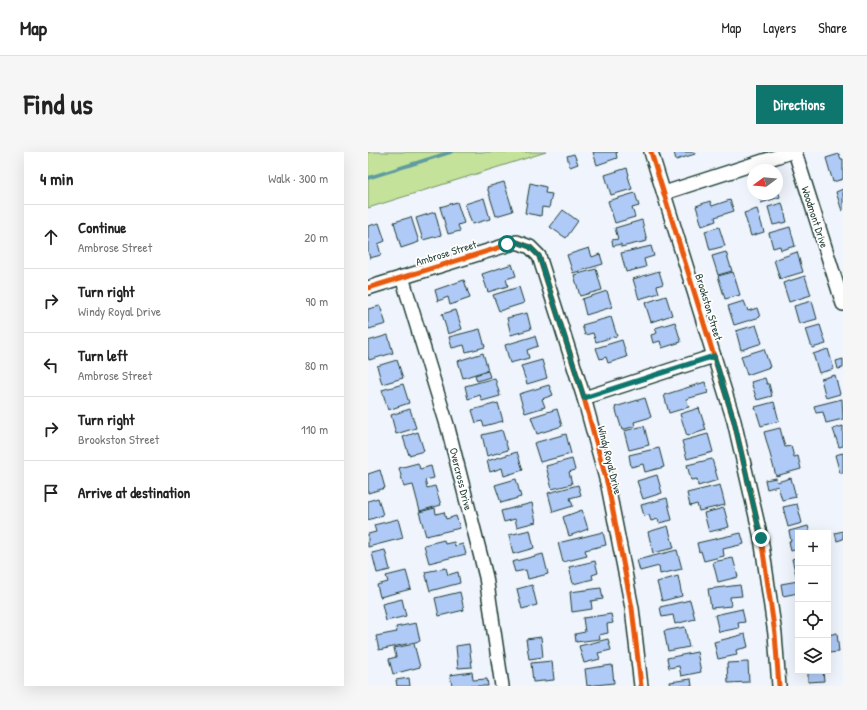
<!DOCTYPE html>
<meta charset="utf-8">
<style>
body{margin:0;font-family:"Patrick Hand",sans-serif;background:#f6f6f6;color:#222}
.controls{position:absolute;right:12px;bottom:12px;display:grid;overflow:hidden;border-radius:0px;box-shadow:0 4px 16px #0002}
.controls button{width:36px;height:36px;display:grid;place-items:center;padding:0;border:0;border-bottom:1px solid #e0e0e0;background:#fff;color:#222;font:20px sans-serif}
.compass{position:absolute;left:379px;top:12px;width:36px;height:36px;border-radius:50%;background:#fff;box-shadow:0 4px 16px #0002;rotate:254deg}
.stop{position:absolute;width:12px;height:12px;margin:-9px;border:3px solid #0f766e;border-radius:50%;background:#fff}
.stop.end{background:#0f766e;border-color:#fff;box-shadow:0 1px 4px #0008}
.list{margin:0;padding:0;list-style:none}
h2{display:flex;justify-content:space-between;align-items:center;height:52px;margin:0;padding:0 16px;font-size:17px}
h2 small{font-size:13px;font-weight:400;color:#767676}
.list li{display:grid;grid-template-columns:26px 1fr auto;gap:12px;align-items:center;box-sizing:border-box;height:64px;padding:0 16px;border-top:1px solid #e0e0e0}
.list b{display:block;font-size:15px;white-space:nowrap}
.list p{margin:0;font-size:13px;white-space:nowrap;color:#767676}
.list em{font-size:13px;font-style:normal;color:#767676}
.icon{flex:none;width:22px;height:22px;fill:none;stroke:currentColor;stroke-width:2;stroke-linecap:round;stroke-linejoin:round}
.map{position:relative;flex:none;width:475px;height:534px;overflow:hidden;border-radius:0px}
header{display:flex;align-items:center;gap:24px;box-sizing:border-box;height:56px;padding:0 20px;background:#fff;border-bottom:1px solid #e0e0e0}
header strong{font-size:19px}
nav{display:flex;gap:22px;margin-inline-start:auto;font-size:14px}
.intro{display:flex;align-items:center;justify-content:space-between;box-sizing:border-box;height:96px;padding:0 24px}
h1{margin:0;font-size:28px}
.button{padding:10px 18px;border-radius:0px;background:#0f766e;color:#fff;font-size:14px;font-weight:700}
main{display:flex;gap:24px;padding:0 24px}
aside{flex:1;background:#fff;border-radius:0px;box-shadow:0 4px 16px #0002}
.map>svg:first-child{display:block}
</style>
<header>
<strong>Map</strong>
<nav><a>Map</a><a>Layers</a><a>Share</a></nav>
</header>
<div class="intro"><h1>Find us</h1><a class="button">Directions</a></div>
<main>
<aside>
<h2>4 min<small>Walk · 300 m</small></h2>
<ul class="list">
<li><svg class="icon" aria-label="ahead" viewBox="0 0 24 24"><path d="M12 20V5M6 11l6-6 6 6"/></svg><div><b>Continue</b><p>Ambrose Street</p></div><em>20 m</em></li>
<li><svg class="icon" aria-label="right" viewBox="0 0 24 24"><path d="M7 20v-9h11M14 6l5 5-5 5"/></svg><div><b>Turn right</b><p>Windy Royal Drive</p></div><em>90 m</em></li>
<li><svg class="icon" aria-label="left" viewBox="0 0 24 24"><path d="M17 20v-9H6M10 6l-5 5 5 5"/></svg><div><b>Turn left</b><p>Ambrose Street</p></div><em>80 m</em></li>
<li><svg class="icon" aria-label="right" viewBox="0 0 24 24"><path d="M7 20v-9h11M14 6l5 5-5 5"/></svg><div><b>Turn right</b><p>Brookston Street</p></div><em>110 m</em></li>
<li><svg class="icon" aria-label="arrive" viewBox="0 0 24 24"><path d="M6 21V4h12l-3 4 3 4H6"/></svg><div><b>Arrive at destination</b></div></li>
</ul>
</aside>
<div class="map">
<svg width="475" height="534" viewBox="0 0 475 534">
<rect width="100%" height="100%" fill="#eff4fd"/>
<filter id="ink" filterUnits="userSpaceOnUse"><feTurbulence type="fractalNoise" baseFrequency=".025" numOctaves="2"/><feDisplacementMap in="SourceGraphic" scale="8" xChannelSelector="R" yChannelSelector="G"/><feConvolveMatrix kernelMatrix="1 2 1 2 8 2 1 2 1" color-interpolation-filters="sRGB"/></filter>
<g filter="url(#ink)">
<path fill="#c4e29a" stroke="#729067" d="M0 0H178L0 56Z"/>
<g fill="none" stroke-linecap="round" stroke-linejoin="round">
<path stroke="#5f9b9f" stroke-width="3.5" d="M0 26 83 0"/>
</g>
<g fill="#afcaf7" stroke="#1f3d34">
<path d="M225 0H250L248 1 249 6 229 13Z"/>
<path d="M306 0H326L327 2 308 8Z"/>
<path d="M206 2 210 12 202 15 199 4Z"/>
<path d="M471 2 473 7H475V27L465 30 458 6Z"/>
<path d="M259 16 261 23 260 24 264 37 243 43 237 23Z"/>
<path d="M136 30 145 59 128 64 119 35Z"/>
<path d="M162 31 178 35 177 41 184 42 181 56 174 55 173 64 157 61Z"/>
<path d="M409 35 412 45 393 51 390 42H409Z"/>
<path d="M475 37V58L474 59 468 40Z"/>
<path d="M267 41 271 54 264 56 267 65 247 71 240 49Z"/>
<path d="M116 46 122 67 104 72 97 52Z"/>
<path d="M362 48 366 59 347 65 348 69 334 74 328 54 342 49 344 54Z"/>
<path d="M89 50 96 71 90 73 92 79 80 82 72 55Z"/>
<path d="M414 51 419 70 405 73 400 55Z"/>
<path d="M389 57 396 80 383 84 376 61Z"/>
<path d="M195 58 210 69 198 86 182 75Z"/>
<path d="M67 60 73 83 55 88 48 66Z"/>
<path d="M43 65 51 90 33 96 26 70Z"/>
<path d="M274 68 279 89 253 95V92L245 94 244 88 250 87 247 76Z"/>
<path d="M11 71 17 89 10 92 13 103 2 106 0 99V74Z"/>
<path d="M351 75 357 94 342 98 337 79Z"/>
<path d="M422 75 427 94 413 98 412 94 405 96 401 81Z"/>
<path d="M283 94 286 104 276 107 278 115 258 120 253 101Z"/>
<path d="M221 96 224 105 232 102 235 112 205 121 199 103Z"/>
<path d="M358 100 364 119 350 123 344 104Z"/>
<path d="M429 100 435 120 412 127 406 108Z"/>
<path d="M144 112 148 124 138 127 140 134 120 140 114 122Z"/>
<path d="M228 117 234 138 212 144 206 123Z"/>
<path d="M291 119 295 132 289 134 291 141 271 147 265 127Z"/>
<path d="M365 120 372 143 357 147 350 124Z"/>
<path d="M437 124 443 143 421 150 415 131Z"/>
<path d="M96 128 102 146 82 153 80 145 70 149 67 138Z"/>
<path d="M151 135 156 151 131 159 125 143Z"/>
<path d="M239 139 244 155 218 163 214 147Z"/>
<path d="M298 144 304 163 283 170 277 151Z"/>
<path d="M376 149 380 159 389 156 392 165 366 173 360 154Z"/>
<path d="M444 149 449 167 431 172 426 154Z"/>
<path d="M12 154 18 172 1 177 0 173V157Z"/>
<path d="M88 158 94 177 80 182 74 162Z"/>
<path d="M159 161 163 177 143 183 139 166Z"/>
<path d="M243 165 249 184 228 190 225 181 217 183 214 173Z"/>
<path d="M307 170 313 190 294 196 292 189 285 191 283 183 289 181 287 176Z"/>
<path d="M388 173 394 191 373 198 368 179Z"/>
<path d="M452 173 458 192 444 196 438 177Z"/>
<path d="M112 177 117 195 98 200 96 193 84 196 81 185Z"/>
<path d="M20 183 25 201 1 208 0 204V189Z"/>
<path d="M167 184 170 194 159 198 161 206 142 211 137 193Z"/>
<path d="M254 188 259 205 240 211 238 205 232 207 228 196Z"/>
<path d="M396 197 402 215 379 223 373 204Z"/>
<path d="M460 197 466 217 451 221 445 202Z"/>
<path d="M115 201 120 218 95 226 90 209Z"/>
<path d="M475 207V216L470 217 468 209Z"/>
<path d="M29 208 35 226 14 232 9 214Z"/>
<path d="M174 208 179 226 159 232 153 214Z"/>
<path d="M120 219 122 225 109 229 107 223Z"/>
<path d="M467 223 472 242 458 246 453 227Z"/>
<path d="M127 226 132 244 114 249 112 243 100 247 97 234Z"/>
<path d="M397 226 399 232H401L404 244 389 248 383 230Z"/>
<path d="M337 230 340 241 318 247 321 255 301 261 296 243Z"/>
<path d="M35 232 41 251 20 258 14 238Z"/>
<path d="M181 233 185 243 174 247 177 255 157 261 151 242Z"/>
<path d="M277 246 283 265 266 270 267 274 254 278 247 255Z"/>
<path d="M474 247 475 267 458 271 455 260 448 261 446 254Z"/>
<path d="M406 250 411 269 393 274 387 255Z"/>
<path d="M130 251 135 269 116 274 114 269 108 271 104 258Z"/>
<path d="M331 256 338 278 319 284 312 262Z"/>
<path d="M42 257 48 276 28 282 23 263Z"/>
<path d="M189 257 194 274 169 282 163 265Z"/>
<path d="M276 274 281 293 261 298 256 279Z"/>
<path d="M475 274V294L471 295 465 277Z"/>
<path d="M412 276 417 295 423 294 426 305 430 304 433 317 408 324 396 280Z"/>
<path d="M134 278 140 298 119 304 114 283Z"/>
<path d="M50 280 56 299 41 303 35 285Z"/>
<path d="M198 282 203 302 172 310 166 291Z"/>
<path d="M340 282 345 300 319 307 314 289Z"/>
<path d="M291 296 296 315 277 320 275 312 263 315 261 303Z"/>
<path d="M149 300 155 318 136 324 134 316 122 320 119 309Z"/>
<path d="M475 301V321H472L467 303Z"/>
<path d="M204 307 207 318 201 320 204 332 184 337 178 314Z"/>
<path d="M344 307 350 328 330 334 329 327 323 328 319 313Z"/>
<path d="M50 311 52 317 63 314 66 326 57 328 59 336 67 334 73 353 52 359 45 333 36 335 31 316Z"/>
<path d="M12 318 17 336 0 341V322Z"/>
<path d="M289 323 294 341 275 347 269 329Z"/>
<path d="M408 326 409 330 423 326 428 345 414 348 410 334 399 337 397 328Z"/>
<path d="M148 327 153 345 133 351 127 333Z"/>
<path d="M210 333 213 343 202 346 205 354 185 360 180 341Z"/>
<path d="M352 333 357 353 331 359 329 352 322 354 319 341Z"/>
<path d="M10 346 15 363 0 368V349Z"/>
<path d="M299 346 304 368 291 371 290 367 283 369 281 363 276 364 273 353Z"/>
<path d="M164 351 168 370 149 375 147 367 136 370 133 359Z"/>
<path d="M429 352 434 371 420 375 415 355Z"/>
<path d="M67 356 68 362 76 360 78 367 88 364 92 376 58 384 51 360Z"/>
<path d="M356 356 361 375 341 380 336 361Z"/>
<path d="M214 358 220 377 201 384 195 365Z"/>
<path d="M30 367 35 386 0 395V382L8 380 6 373Z"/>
<path d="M300 374 306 396 285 401 280 380Z"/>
<path d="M440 374 442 381H430V397L423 399 421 389H423L421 379Z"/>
<path d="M162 378 166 396 145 402 141 383Z"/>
<path d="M475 379V387L469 389 467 381Z"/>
<path d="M235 380 238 393 217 398 219 404 195 410 190 391Z"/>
<path d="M373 381 376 392 355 397 356 404 336 409 333 399 331 400 329 391Z"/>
<path d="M76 388 77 392 86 390 87 394 95 392 98 402 61 411 56 393Z"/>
<path d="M17 398 22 418 9 421 4 401Z"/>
<path d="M309 398 314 417 292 422 291 414 272 419 269 408Z"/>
<path d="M175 402 180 422 160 427 158 418 147 420 144 410Z"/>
<path d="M430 405V426L429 427 424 407Z"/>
<path d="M365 406 370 425 350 430 345 410Z"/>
<path d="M227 409 230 421 224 423 225 427 205 432 201 415Z"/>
<path d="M78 416 80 423 90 420 92 431 62 439 57 420Z"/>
<path d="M38 419 43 437 12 445 9 433 20 430 18 424Z"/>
<path d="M310 424 314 444 294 449 289 430Z"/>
<path d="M430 429V443V441L415 444 413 432Z"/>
<path d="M164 433 169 453 154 457 149 437Z"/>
<path d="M372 433 374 444 362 445 363 454 343 456 340 437Z"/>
<path d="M233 436 235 447 223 449 224 457 204 460 202 440Z"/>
<path d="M92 440 96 458 71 464 67 446Z"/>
<path d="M34 447 38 464 18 469 14 452Z"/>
<path d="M322 448 327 467 307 472 305 463 294 465 292 455Z"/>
<path d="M374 457 377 470 370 471 371 476 351 480 347 463Z"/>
<path d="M243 462 245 471 239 472 240 481 231 483 232 487 208 490 207 482 217 480 215 466Z"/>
<path d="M48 471 52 489 11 498 8 484 29 480 28 475Z"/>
<path d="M317 475 321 495 300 499 296 479Z"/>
<path d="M469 481 471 500 460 501V483Z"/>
<path d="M377 482 380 495 368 498 369 503 350 507 346 490Z"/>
<path d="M173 485 175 505 161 507 158 487Z"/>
<path d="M240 487 243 498 230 501 232 507 216 511 211 494Z"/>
<path d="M46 492 52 515 25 522 21 507 28 505 26 496Z"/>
<path d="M101 492 104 515 90 516 88 494Z"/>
<path d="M329 500 333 520 313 524 311 514 301 516 299 506Z"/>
<path d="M184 509 186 528 165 530 163 511Z"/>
<path d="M380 510 381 530 360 531 359 511Z"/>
<path d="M244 513 246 531 219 534 217 517Z"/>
<path d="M440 519H455L456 529 440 530Z"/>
<path d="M104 520 105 528 119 527 120 534H84L82 523Z"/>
<path d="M41 526 42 534H29L28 528Z"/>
<path d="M323 527 324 534H303L302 530Z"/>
</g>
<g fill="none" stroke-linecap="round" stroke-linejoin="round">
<defs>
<g id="minor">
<path d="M283 0 366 269 393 386 407 482 411 534"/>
<path d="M427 0 475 152"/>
<path d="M296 41 423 0"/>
<path d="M34 125 80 276 118 425 134 534"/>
<path d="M0 136 149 90 162 95 171 104 216 246 240 334 264 456 273 534"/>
<path d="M216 246 346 204"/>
</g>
</defs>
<use href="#minor" stroke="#1f3d34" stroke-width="16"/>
<use href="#minor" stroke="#fff" stroke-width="13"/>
<defs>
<g id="cycleway">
<path d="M283 0 366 269 393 386 407 482 411 534"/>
<path d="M0 136 149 90 162 95 171 104 216 246 240 334 264 456 273 534"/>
</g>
</defs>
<use href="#cycleway" stroke="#fff" stroke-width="8"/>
<use href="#cycleway" stroke="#e8590c" stroke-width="5"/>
</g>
</g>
<g fill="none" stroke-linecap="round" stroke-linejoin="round" filter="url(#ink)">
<path stroke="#0f766e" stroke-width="5" d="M139 92 149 90 162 95 171 104 216 246 346 204 366 269 393 386"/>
</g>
<g text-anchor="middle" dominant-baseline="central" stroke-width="3.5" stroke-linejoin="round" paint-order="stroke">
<g font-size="11" fill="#1f3d34" stroke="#fff">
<text transform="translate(447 65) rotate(72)">Woodmont Drive</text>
<text transform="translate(78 101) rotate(-17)">Ambrose Street</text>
<text transform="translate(341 155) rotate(73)">Brookston Street</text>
<text transform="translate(242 308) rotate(76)">Windy Royal Drive</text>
<text transform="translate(93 327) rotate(76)">Overcross Drive</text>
</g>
</g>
</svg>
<div class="controls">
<button>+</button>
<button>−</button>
<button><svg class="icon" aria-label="locate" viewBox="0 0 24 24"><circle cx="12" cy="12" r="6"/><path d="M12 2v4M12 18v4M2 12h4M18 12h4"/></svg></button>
<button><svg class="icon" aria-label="layers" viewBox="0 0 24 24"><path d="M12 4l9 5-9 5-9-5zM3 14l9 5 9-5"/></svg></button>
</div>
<svg class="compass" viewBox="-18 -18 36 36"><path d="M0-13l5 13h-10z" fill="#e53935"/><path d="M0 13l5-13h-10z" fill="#767676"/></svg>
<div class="stop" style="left:139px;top:92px"></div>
<div class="stop end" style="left:393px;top:386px"></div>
</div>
</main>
